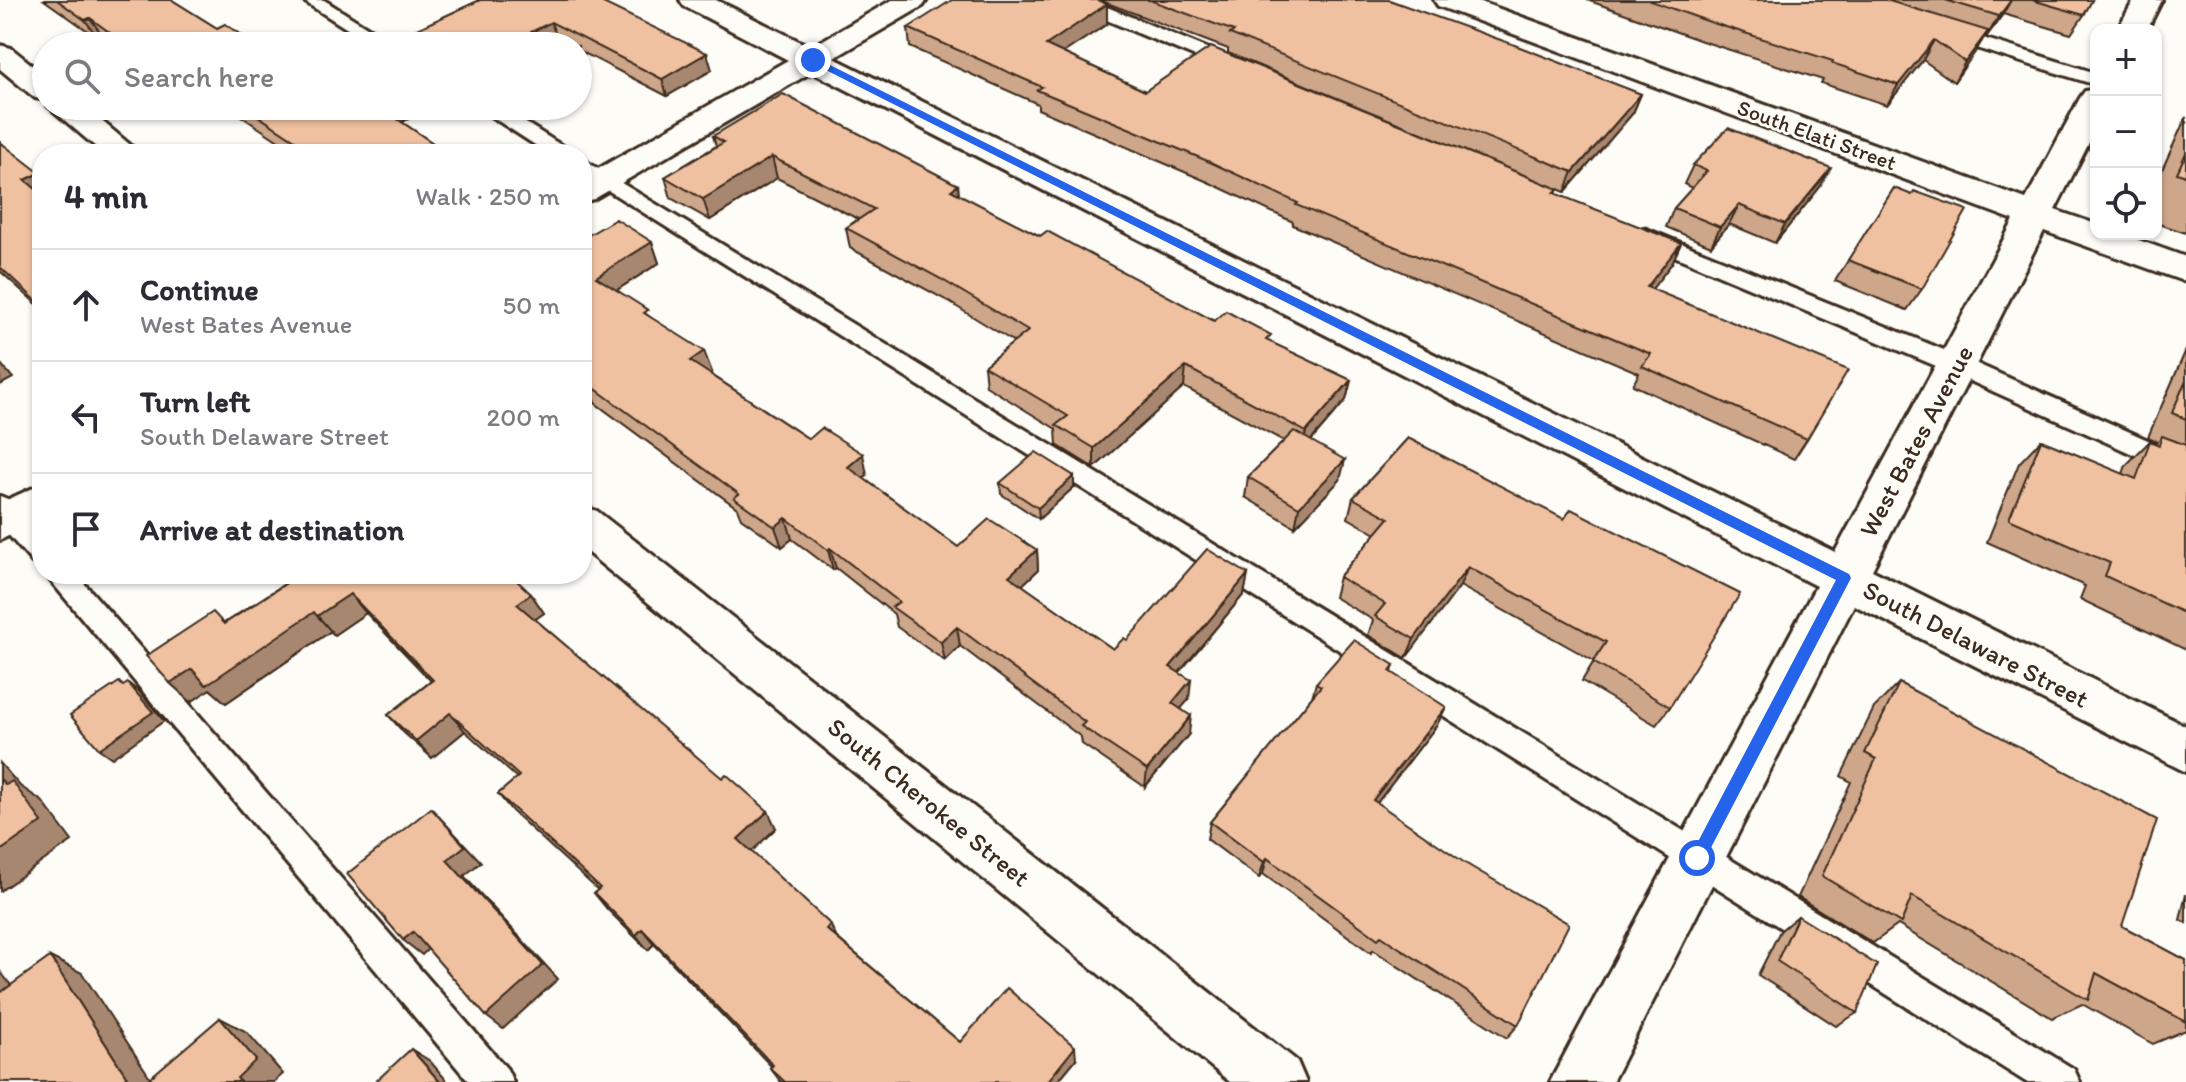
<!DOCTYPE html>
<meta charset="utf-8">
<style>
body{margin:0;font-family:Itim,sans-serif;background:#f2f2f3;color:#2b2b33}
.controls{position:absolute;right:24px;top:24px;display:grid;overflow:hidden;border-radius:16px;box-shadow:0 2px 6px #0004}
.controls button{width:72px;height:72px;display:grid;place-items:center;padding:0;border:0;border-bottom:2px solid #e1e1e2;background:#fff;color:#2b2b33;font:40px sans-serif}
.stop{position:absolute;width:24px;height:24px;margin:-18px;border:6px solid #2563eb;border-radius:50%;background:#fff}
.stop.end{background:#2563eb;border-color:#fff;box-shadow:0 2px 8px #0008}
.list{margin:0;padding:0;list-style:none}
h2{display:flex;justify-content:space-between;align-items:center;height:104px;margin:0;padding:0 32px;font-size:34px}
h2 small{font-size:26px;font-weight:400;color:#7c7c81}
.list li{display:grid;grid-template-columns:52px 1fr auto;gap:24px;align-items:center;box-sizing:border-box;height:112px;padding:0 32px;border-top:2px solid #e1e1e2}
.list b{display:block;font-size:30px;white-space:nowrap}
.list p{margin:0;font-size:26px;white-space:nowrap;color:#7c7c81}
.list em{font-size:26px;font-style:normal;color:#7c7c81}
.icon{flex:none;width:44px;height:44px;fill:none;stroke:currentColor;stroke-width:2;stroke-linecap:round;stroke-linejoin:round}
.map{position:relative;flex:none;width:2186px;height:1082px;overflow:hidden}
.search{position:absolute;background:#fff;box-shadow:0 2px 6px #0004;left:32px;top:32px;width:560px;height:88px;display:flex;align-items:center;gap:20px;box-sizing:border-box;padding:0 28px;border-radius:44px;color:#7c7c81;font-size:30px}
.panel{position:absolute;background:#fff;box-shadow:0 2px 6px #0004;left:32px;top:144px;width:560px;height:440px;border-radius:32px}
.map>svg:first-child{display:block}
</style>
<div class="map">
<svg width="2186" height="1082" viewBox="0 0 2186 1082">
<rect width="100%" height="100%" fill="#fdfcf7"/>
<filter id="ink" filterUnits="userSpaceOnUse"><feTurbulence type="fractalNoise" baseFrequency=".0125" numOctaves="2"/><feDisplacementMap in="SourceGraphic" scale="16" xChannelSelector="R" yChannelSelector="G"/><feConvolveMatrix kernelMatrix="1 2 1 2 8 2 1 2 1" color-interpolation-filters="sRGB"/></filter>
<g filter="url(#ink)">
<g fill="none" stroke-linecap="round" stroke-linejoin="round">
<defs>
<g id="lane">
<path d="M302 0H324L397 46H374Z"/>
<path d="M1065 0H1090L1243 63 1246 67 1243 71H1229L1068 4Z"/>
<path d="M1944 26 2096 73V85L1937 36 1935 32Z"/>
<path d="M475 106H499L575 154H549Z"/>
<path d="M582 159 2074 1069 2080 1082H2026L582 174Z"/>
<path d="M1644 228 1966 359 2186 457V478L1948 371 1636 240 1633 235 1636 230Z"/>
<path d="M0 496 10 500 42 535V565L32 562 0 525Z"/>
<path d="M45 574H76L507 1069 513 1082H469Z"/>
</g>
<g id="street">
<path d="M680 0H716L811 47 892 0H927L923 6 834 58 1835 552 2014 220 1438 6 1434 0H1475L2026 199 2080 98 2085 91 2096 89V129L2055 210 2096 224V234H2122L2186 257V282L2044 231 1872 570 2186 726V772L1854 605 1612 1082H1550L1816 586 812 72 594 199 582 202V178L788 60 684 6Z"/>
<path d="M2134 0H2162L2147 30H2117Z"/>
<path d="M0 45 11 48 46 76V100L35 98 0 69Z"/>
<path d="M48 106H84L141 154H104Z"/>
<path d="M42 484V520L0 540V503Z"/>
<path d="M582 506 597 511 1297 1061 1306 1082H1230L582 548Z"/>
</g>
</defs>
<use href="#lane" stroke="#3b2a1e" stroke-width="6"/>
<use href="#street" stroke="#3b2a1e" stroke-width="6"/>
<use href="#lane" fill="#fdfcf7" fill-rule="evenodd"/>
<use href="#street" fill="#fdfcf7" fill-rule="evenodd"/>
</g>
<g fill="#cea68a" stroke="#3b2a1e" stroke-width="2">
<path d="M44 0H172L217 28 257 46H116L103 36 98 38Z"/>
<path d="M477 0H597L712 70 667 96 578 50V46H570L557 39 543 46H425L417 29 478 1Z"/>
<path d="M1099 0H1389L1641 94 1633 113 1565 192 1228 53V49Z"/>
<path d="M1587 0H2092L2084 15 2071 34 2003 14 1987 36 1985 35 1954 82 1923 60 1887 105 1821 83 1823 80 1702 41Z"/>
<path d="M1107 4V24L1063 53 1145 91 1558 189 1556 194 1681 243 1672 263 1652 289 1807 439 1794 459 1633 385 1639 373 1293 225V222L1208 182 1038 109V104L910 47 908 28Z"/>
<path d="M226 106H435L402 122 449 154H298Z"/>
<path d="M2186 117V233L2156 223V183Z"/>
<path d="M713 136 958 185 959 195 1040 236 1214 321 1270 342 1351 380 1346 400 1311 441 1340 480 1295 527 1245 497 1248 477 1284 441 1184 387 1094 468 1057 445 1056 429 986 386 984 366 1014 342 944 299 850 248 846 228 858 219 777 178 710 220 671 198 665 177 716 146Z"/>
<path d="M0 142 42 176V309L0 271Z"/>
<path d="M1693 165 1820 187 1775 243 1729 224 1711 246 1666 227 1674 208 1692 188 1684 184Z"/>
<path d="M1894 188 1922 289 1907 310 1835 281Z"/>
<path d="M582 239 652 242 659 263 617 290 651 318 712 372 709 373 809 439 867 475 863 478 958 547 1037 550 1038 570 1022 585 1113 649 1127 640 1248 574 1244 594 1179 673 1189 699 1180 709 1189 734 1145 787 1082 744 1081 737 960 646 945 661 897 627 894 614 836 568 833 570 792 539 782 547 741 518 737 508 595 403 592 395 582 389Z"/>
<path d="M2186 350V650L2080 599 2085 586 1987 542 2019 463 2041 440 2123 474 2126 465 2150 441 2155 443 2157 441 2148 437Z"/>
<path d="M1408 438 1670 707 1656 725 1582 681 1594 661 1460 586 1406 658 1368 635 1373 620 1334 597 1339 577 1376 534 1348 518 1353 498Z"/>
<path d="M1074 476V487L1039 519 1001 494 1000 483Z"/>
<path d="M300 574 531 594 544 613 535 619 776 828 751 852 830 924 836 937 960 1042 1076 1059 1057 1082H781L770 1068 771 1066 654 944 648 950 607 909 594 893 598 890 512 811 498 794 517 778 465 731 432 758 404 733 388 715 431 681 366 613 334 635 331 631 226 703 210 689 191 702 170 683 224 623Z"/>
<path d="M1394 665 1392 672 1437 725 1377 803 1518 1025 1507 1038 1373 950 1371 953 1263 874 1259 878 1207 839 1210 822 1312 697 1316 683Z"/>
<path d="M1899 683 2122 926 2186 960V1030L2153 1044 2082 1004 2052 1018 1898 925 1873 943 1798 897 1851 782 1841 776 1874 708Z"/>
<path d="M2186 894V923L2180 920Z"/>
<path d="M1798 916 1857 1013 1836 1026 1758 975 1780 931Z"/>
</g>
<g fill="#a88770" stroke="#3b2a1e" stroke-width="2">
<path d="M2011 0 2003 14 1987 36 1999 16Z"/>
<path d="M1107 4V24L1046 64V45Z"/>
<path d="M90 18 103 36 98 38 85 20Z"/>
<path d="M551 22 557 39 543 46H517L515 40Z"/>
<path d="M1988 31 1976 51 1954 82 1965 62Z"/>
<path d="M510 37 514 46H491Z"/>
<path d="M1934 40 1923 60 1887 105 1898 85Z"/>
<path d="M707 53 712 70 667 96 662 79Z"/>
<path d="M1641 94 1633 113 1565 192 1573 172Z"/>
<path d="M199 106H217L203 112Z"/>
<path d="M386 106H435L391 127 381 108Z"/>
<path d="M772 157 777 178 710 220 703 199Z"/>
<path d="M1831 168 1820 187 1775 243 1785 224Z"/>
<path d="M40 173 42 176V200L25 180Z"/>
<path d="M958 185 960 206 951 190Z"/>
<path d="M1739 205 1729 224 1711 246 1720 227Z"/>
<path d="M652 242 659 263 604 298 596 277Z"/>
<path d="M1681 243 1672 263 1638 307 1647 287Z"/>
<path d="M704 351 712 372 698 382 690 361Z"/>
<path d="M0 363 13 378 0 385Z"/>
<path d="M1186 367 1184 387 1094 468V448Z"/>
<path d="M1351 380 1346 400 1302 451 1306 432Z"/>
<path d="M863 454 867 475 853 487 848 467Z"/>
<path d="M1345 460 1340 480 1295 527 1299 507Z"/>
<path d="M1074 476V487L1039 519 1038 508Z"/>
<path d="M786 518 792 539 782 547 775 527Z"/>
<path d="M830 548 836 568 833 570 828 550Z"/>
<path d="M1037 550 1038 570 1011 596 1009 576Z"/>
<path d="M1468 567 1460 586 1406 658 1414 639Z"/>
<path d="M1248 574 1244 594 1168 686 1170 667Z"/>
<path d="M350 594 366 613 334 635 317 616Z"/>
<path d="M531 594 544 613 530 623 517 604Z"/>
<path d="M314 612 331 631 226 703 210 689 191 702 170 683 192 669Z"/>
<path d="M957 627 960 646 945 661 941 642Z"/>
<path d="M1191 680 1189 699 1170 722 1172 703Z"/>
<path d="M128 683 140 692 164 721 112 758 99 749Z"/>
<path d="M1446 707 1437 725 1366 817 1373 800Z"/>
<path d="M450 713 465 731 432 758 416 741Z"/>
<path d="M1191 716 1189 734 1145 787 1147 770Z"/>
<path d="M0 763 20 786 42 801 72 841 0 891V851L6 785 0 779Z"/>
<path d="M431 808 481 862 464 876 558 979 503 1029 486 1016 447 860Z"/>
<path d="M768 811 776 828 747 856 738 839Z"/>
<path d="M1267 858 1263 874 1259 878 1264 862Z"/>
<path d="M830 924 837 939 826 929Z"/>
<path d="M642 929 654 944 648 950 636 935Z"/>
<path d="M413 932 430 947 422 955 403 940Z"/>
<path d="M50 957 82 973 153 1082H130Z"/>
<path d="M0 971 30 1010 0 997Z"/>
<path d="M220 1018 247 1032 283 1074 274 1082H240L237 1078Z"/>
<path d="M1075 1047 1076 1059 1057 1082H1047Z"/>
<path d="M411 1049 430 1061 448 1082H440Z"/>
</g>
<g fill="#f0c1a0" stroke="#3b2a1e" stroke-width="2">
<path d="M57 0H172L217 28 225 24 257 46H128L90 18 85 20Z"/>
<path d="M480 0H597L707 53 662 79 551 22 515 40 510 37 491 46H447L417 29Z"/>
<path d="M952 0H1097L1107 4 1046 45 1145 91 1211 47 1558 189 1554 193 1681 243 1647 287 1848 370 1807 439 1642 366 1651 354 1296 205 1298 203 1210 162 1037 90 1042 87 908 28Z"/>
<path d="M1150 0H1389L1512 44 1641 94 1573 172 1230 34 1234 31Z"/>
<path d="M1648 0H1886L1988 31 1965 62 1934 40 1898 85 1832 63 1833 61 1710 22Z"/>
<path d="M1945 0H2011L1999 16Z"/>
<path d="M2032 0H2092L2084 15Z"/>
<path d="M783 94 958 185 951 190 1040 236 1047 231 1214 321 1226 311 1271 335 1266 340 1351 380 1306 432 1186 367 1094 448 1056 425 1068 416 984 366 1028 331 941 279 846 228 874 209 772 157 703 199 665 177 724 142 713 136Z"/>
<path d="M243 106H386L381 108 449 154H316Z"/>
<path d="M1728 128 1831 168 1785 224 1739 205 1720 227 1674 208 1707 171 1693 165Z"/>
<path d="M0 142 40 173 25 180 42 194V306L0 267Z"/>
<path d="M2186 153V176L2177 173Z"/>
<path d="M1894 188 1912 195 1914 191 1967 210 1922 289 1848 260Z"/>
<path d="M616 219 652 242 596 277 648 310 644 313 704 351 690 361 809 439 822 428 863 454 848 467 958 547 989 519 1037 550 1009 576 1113 649 1124 638 1127 640 1207 549 1248 574 1170 667 1191 680 1172 703 1191 716 1147 770 1081 726 1085 722 957 627 941 642 892 607 899 602 830 548 828 550 786 518 775 527 734 498 739 494 586 382 590 379 582 374V239Z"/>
<path d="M2186 380V419L2172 413Z"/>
<path d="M1294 431 1345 460 1299 507 1248 477Z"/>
<path d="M2162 436 2186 445V614L2105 576 2110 563 2009 519 2041 440 2136 479 2150 441 2159 445Z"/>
<path d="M1408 438 1564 519 1571 509 1740 594 1670 707 1593 662 1606 642 1468 567 1414 639 1375 616 1385 604 1339 577 1389 518 1353 498Z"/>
<path d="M1036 452 1074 476 1038 508 1000 483Z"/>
<path d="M300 574H510L531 594 517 604 722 778 726 774 768 811 738 839 830 924 826 929 960 1042 1007 988 1075 1047 1047 1082H785L770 1068 773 1065 642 929 636 935 594 893 600 888 498 794 519 776 450 713 416 741 388 715 433 680 350 594 317 616 314 612 206 685 192 669 170 683 146 656 213 612 224 624Z"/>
<path d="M1354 640 1394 665 1390 671 1446 707 1373 800 1465 863 1569 924 1518 1025 1381 936 1378 939 1267 858 1264 862 1210 822 1321 686 1316 683Z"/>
<path d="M119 682 123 686 128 683 153 712 99 749 70 715Z"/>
<path d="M1899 683 2157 820 2122 926 2186 960V1022L2096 973 2088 1000 1912 896 1901 923 1822 876 1876 759 1865 753Z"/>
<path d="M0 779 6 785 12 781 42 822 0 851Z"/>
<path d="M431 808 465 846 447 860 543 965 486 1016 413 932 403 940 347 874Z"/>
<path d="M1798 916 1877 965 1857 1013 1777 961Z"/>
<path d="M50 957 130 1082H0V993Z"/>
<path d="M220 1018 256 1060 237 1078 240 1082H145Z"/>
<path d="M411 1049 440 1082H375Z"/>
</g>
</g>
<path fill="#2563eb" d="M810 58H816L1849 574 1851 578 1703 863H1692V853L1836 580 810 62Z"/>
<g text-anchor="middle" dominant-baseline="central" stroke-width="6" stroke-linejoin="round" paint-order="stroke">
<g font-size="22" fill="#3b2a1e" stroke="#fdfcf7">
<text transform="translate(1817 135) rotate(20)">South Elati Street</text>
</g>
<g font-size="26" fill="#3b2a1e" stroke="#fdfcf7">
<text transform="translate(1916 441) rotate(-62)">West Bates Avenue</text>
<text transform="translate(1976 644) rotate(27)">South Delaware Street</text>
<text transform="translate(929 802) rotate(39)">South Cherokee Street</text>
</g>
</g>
</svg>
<div class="controls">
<button>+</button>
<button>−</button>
<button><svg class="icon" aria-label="locate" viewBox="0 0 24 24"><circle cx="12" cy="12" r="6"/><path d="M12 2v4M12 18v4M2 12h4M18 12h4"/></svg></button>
</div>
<div class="stop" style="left:1697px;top:858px"></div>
<div class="stop end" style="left:813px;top:60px"></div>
<div class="search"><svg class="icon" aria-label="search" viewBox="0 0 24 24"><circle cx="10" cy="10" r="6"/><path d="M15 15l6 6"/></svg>Search here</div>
<section class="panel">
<h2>4 min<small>Walk · 250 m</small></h2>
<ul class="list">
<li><svg class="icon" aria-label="ahead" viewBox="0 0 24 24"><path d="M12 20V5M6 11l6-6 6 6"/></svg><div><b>Continue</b><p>West Bates Avenue</p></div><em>50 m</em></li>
<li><svg class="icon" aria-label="left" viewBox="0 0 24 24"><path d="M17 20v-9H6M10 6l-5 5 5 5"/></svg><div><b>Turn left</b><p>South Delaware Street</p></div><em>200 m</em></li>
<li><svg class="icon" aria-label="arrive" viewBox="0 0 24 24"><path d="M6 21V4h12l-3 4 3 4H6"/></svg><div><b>Arrive at destination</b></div></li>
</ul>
</section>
</div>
